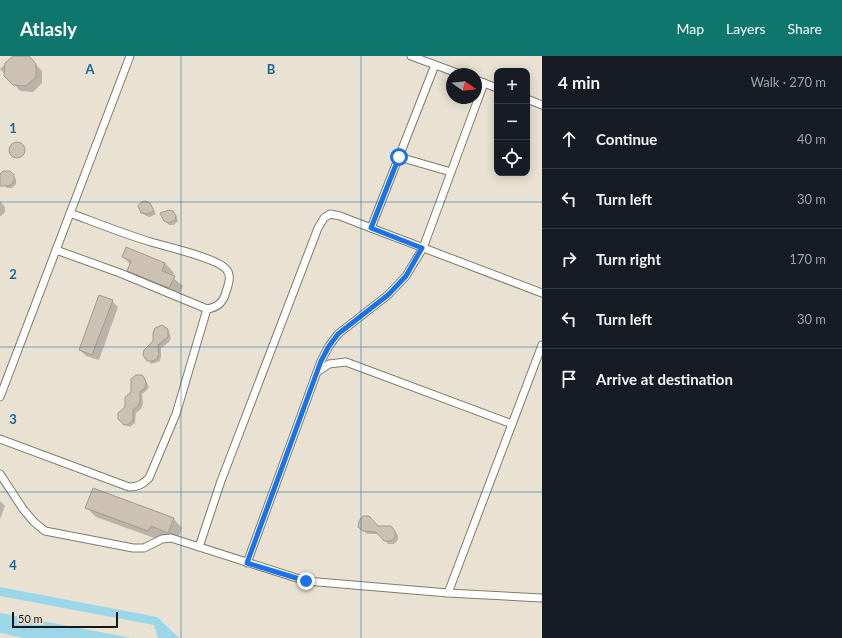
<!DOCTYPE html>
<meta charset="utf-8">
<style>
body{margin:0;font-family:Lato,sans-serif;background:#242831;color:#f1f3f6}
.controls{position:absolute;right:12px;top:12px;display:grid;overflow:hidden;border-radius:8px;box-shadow:0 2px 10px #0003}
.controls button{width:36px;height:36px;display:grid;place-items:center;padding:0;border:0;border-bottom:1px solid #363941;background:#171b24;color:#f1f3f6;font:20px sans-serif}
.compass{position:absolute;left:446px;top:12px;width:36px;height:36px;border-radius:50%;background:#171b24;box-shadow:0 2px 10px #0003;rotate:104deg}
.scale{position:absolute;left:12px;bottom:10px;width:106px;box-sizing:border-box;padding-left:4px;border:2px solid #181610;border-top:0;font-size:11px;line-height:14px;white-space:nowrap;color:#181610;-webkit-text-stroke:3px #e9e2d2;paint-order:stroke}
.stop{position:absolute;width:12px;height:12px;margin:-9px;border:3px solid #1a73e8;border-radius:50%;background:#fff}
.stop.end{background:#1a73e8;border-color:#fff;box-shadow:0 1px 4px #0008}
.list{margin:0;padding:0;list-style:none}
h2{display:flex;justify-content:space-between;align-items:center;height:52px;margin:0;padding:0 16px;font-size:17px}
h2 small{font-size:13px;font-weight:400;color:#9ea1a6}
.list li{display:grid;grid-template-columns:26px 1fr auto;gap:12px;align-items:center;box-sizing:border-box;height:60px;padding:0 16px;border-top:1px solid #363941}
.list b{display:block;font-size:15px;white-space:nowrap}
.list em{font-size:13px;font-style:normal;color:#9ea1a6}
.icon{flex:none;width:22px;height:22px;fill:none;stroke:currentColor;stroke-width:2;stroke-linecap:round;stroke-linejoin:round}
.map{position:relative;flex:none;width:542px;height:582px;overflow:hidden}
header{display:flex;align-items:center;gap:24px;box-sizing:border-box;height:56px;padding:0 20px;background:#0f766e;color:#fff}
header strong{font-size:19px}
nav{display:flex;gap:22px;margin-inline-start:auto;font-size:14px}
main{display:flex}
aside{flex:1;background:#171b24}
.map>svg:first-child{display:block}
</style>
<header>
<strong>Atlasly</strong>
<nav><a>Map</a><a>Layers</a><a>Share</a></nav>
</header>
<main>
<div class="map">
<svg width="542" height="582" viewBox="0 0 542 582">
<rect width="100%" height="100%" fill="#e9e2d2"/>
<g fill="#9cd6e9">
<path d="M0 531 157 561 179 582H158L154 569 0 540Z"/>
<path d="M0 557 131 582H24L0 577Z"/>
</g>
<g fill="#0003">
<path d="M14 0H28L42 15V27L33 36 20 35 0 13Z"/>
<path d="M9 116 16 123V128L12 132H7L0 125V119Z"/>
<path d="M0 145 5 151V156L1 160H0Z"/>
<path d="M150 148 156 158 150 161 146 160 140 154Z"/>
<path d="M173 156 176 159 178 165 174 169H169L166 166Z"/>
<path d="M123 201 165 207 174 217 172 221 183 230 178 240 137 223 128 214 131 209Z"/>
<path d="M112 245 118 251 99 304 86 300 80 294Z"/>
<path d="M166 272 169 275 171 282 169 286 161 292V301L160 305 151 308 144 296 146 292 154 286Z"/>
<path d="M145 323 149 331 146 335 142 338 143 348 141 353 136 357 135 367 130 371 123 368 126 351Z"/>
<path d="M0 445 5 450 0 463Z"/>
<path d="M87 452 173 462 182 472 177 485 160 479 157 483 96 461Z"/>
<path d="M359 470 391 471 398 479V484L394 488H388L379 478H367Z"/>
</g>
<g fill="#ccc1b3" stroke="#a4998c">
<path d="M13 0H29L36 8V21L26 30 13 29 4 20 5 7Z"/>
<circle cx="17" cy="94" r="8"/>
<path d="M3 115H10L14 119V126L9 130H0V118Z"/>
<path d="M145 145 150 147 154 155 147 158 141 157 138 150 141 146Z"/>
<path d="M169 154 173 155 176 160 175 164 169 167 164 165 160 157Z"/>
<path d="M126 191 165 207 162 215 175 220 169 232 127 215 131 205 122 201Z"/>
<path d="M99 239 113 244 92 299 79 294Z"/>
<path d="M162 269 168 273V281L158 289 159 298 157 303 153 305H147L143 299 144 294 153 285V277L155 272Z"/>
<path d="M136 319H142L145 323 146 328 144 333 140 336V345L138 350 133 354V364L129 368 124 369 118 363V357L125 351V341L131 336V323Z"/>
<path d="M93 432 174 462 168 477 151 470 148 475 85 452Z"/>
<path d="M363 460H369L378 470H391L395 475V481L391 485H384L376 476 363 475 358 471 359 465Z"/>
</g>
<g fill="none" stroke-linecap="round" stroke-linejoin="round">
<defs>
<g id="service">
<path d="M411 0 460 18"/>
<path d="M435 9 371 172 542 237"/>
<path d="M476 24 497 32"/>
<path d="M527 43 542 49"/>
<path d="M399 101 451 116"/>
<path d="M56 194 120 217 207 253C215 252 222 248 225 239 227 232 233 220 226 213 217 202 167 191 151 186 124 178 97 167 70 157"/>
<path d="M317 316 329 308 346 306 512 368"/>
<path d="M0 341 130 0"/>
<path d="M0 383 129 431C138 431 143 428 149 422L176 358 207 253"/>
<path d="M0 418 23 453 34 466 45 475 133 492H144L162 483 171 482 306 525 448 537 542 542"/>
<path d="M199 491 221 425 318 172 324 162 330 158 340 160 371 172"/>
<path d="M247 507 321 305 329 290 338 278 388 239 406 220 423 192 484 27"/>
<path d="M448 537 542 289"/>
</g>
</defs>
<use href="#service" stroke="#817b6c" stroke-width="9"/>
<use href="#service" stroke="#fff" stroke-width="7"/>
</g>
<g fill="none" stroke-linecap="round" stroke-linejoin="round">
<path stroke="#1a73e8" stroke-width="5" d="M306 525 247 507 321 305 329 290 338 278 388 239 406 220 422 192 371 172 399 101"/>
</g>
<path fill="none" stroke="#176899" stroke-width="1" stroke-opacity="0.55" d="M181 0V582M361 0V582M0 146H542M0 291H542M0 436H542"/>
<g font-size="13" text-anchor="middle" font-weight="bold" fill="#176899" stroke="#e9e2d2" stroke-width="3.5" stroke-linejoin="round" paint-order="stroke">
<text x="90" y="18">A</text>
<text x="271" y="18">B</text>
<text x="13" y="77">1</text>
<text x="13" y="223">2</text>
<text x="13" y="368">3</text>
<text x="13" y="514">4</text>
</g>
</svg>
<div class="controls">
<button>+</button>
<button>−</button>
<button><svg class="icon" aria-label="locate" viewBox="0 0 24 24"><circle cx="12" cy="12" r="6"/><path d="M12 2v4M12 18v4M2 12h4M18 12h4"/></svg></button>
</div>
<svg class="compass" viewBox="-18 -18 36 36"><path d="M0-13l5 13h-10z" fill="#e53935"/><path d="M0 13l5-13h-10z" fill="#9ea1a6"/></svg>
<div class="scale">50 m</div>
<div class="stop" style="left:399px;top:101px"></div>
<div class="stop end" style="left:306px;top:525px"></div>
</div>
<aside>
<h2>4 min<small>Walk · 270 m</small></h2>
<ul class="list">
<li><svg class="icon" aria-label="ahead" viewBox="0 0 24 24"><path d="M12 20V5M6 11l6-6 6 6"/></svg><div><b>Continue</b></div><em>40 m</em></li>
<li><svg class="icon" aria-label="left" viewBox="0 0 24 24"><path d="M17 20v-9H6M10 6l-5 5 5 5"/></svg><div><b>Turn left</b></div><em>30 m</em></li>
<li><svg class="icon" aria-label="right" viewBox="0 0 24 24"><path d="M7 20v-9h11M14 6l5 5-5 5"/></svg><div><b>Turn right</b></div><em>170 m</em></li>
<li><svg class="icon" aria-label="left" viewBox="0 0 24 24"><path d="M17 20v-9H6M10 6l-5 5 5 5"/></svg><div><b>Turn left</b></div><em>30 m</em></li>
<li><svg class="icon" aria-label="arrive" viewBox="0 0 24 24"><path d="M6 21V4h12l-3 4 3 4H6"/></svg><div><b>Arrive at destination</b></div></li>
</ul>
</aside>
</main>
